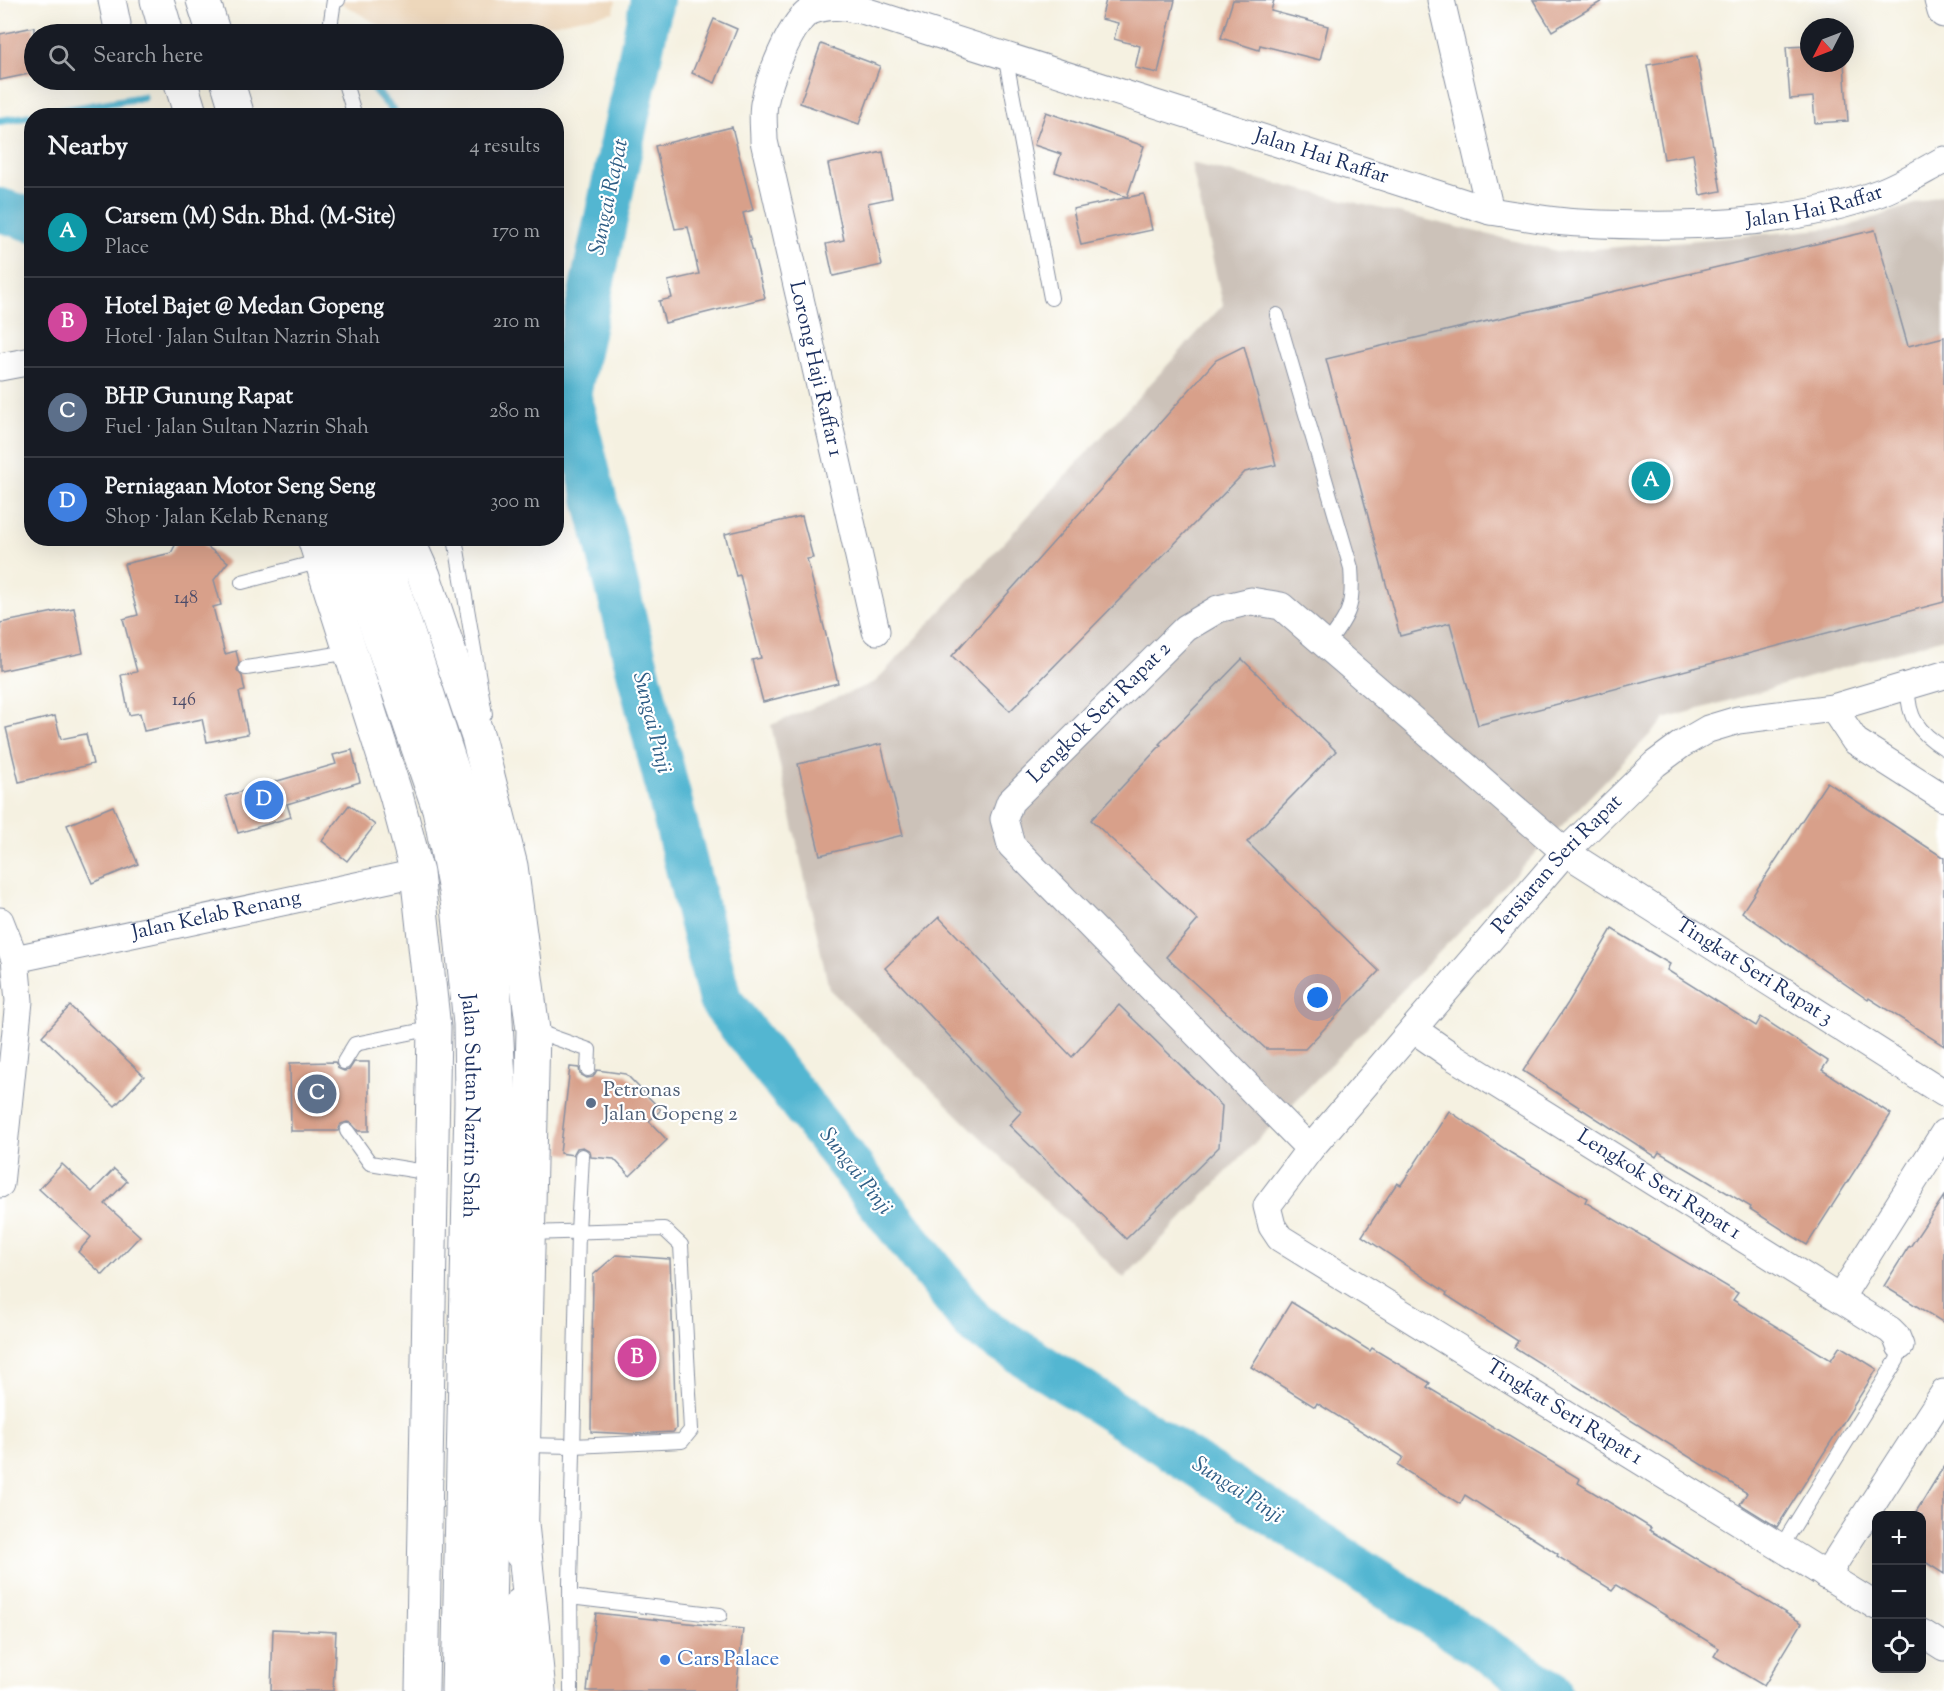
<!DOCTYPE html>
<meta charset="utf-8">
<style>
body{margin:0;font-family:"Sorts Mill Goudy",serif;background:#20242c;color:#f1f3f6}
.controls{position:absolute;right:18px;bottom:18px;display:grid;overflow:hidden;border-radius:12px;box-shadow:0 6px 24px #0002}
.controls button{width:54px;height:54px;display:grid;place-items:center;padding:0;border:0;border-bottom:2px solid #363941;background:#171b24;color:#f1f3f6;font:30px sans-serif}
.compass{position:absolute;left:1800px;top:18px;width:54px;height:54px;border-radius:50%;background:#171b24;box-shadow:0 6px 24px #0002;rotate:228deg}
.you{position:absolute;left:1318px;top:998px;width:21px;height:21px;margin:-15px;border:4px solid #fff;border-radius:50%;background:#1a73e8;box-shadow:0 0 0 9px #1a73e833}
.badge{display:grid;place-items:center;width:39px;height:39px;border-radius:50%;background:#b45309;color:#fff;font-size:20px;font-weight:700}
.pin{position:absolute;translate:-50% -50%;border:3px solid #fff;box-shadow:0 2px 6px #0006}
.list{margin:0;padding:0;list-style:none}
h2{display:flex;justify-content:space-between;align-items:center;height:78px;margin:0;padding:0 24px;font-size:26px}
h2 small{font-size:20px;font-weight:400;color:#9ea1a6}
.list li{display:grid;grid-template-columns:39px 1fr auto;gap:18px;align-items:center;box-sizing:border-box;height:90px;padding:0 24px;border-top:2px solid #363941}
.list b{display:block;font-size:22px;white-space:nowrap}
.list p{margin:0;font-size:20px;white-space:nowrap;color:#9ea1a6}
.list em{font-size:20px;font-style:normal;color:#9ea1a6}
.icon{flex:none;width:33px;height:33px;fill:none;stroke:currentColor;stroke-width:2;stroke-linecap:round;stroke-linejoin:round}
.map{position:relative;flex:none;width:1944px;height:1691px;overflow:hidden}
.search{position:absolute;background:#171b24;box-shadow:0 6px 24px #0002;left:24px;top:24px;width:540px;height:66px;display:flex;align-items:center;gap:15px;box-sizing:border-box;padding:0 21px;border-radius:33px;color:#9ea1a6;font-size:22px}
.panel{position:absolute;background:#171b24;box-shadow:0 6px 24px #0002;left:24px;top:108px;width:540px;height:438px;border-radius:24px}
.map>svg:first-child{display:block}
</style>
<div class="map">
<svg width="1944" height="1691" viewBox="0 0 1944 1691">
<rect width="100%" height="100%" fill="#fff"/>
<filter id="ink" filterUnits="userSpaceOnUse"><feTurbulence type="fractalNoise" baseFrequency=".0167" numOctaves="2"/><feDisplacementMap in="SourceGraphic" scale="12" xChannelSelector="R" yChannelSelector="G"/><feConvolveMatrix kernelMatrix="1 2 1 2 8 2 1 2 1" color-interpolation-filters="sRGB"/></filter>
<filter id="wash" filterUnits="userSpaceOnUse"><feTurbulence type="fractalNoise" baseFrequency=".008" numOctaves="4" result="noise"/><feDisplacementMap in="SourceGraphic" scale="24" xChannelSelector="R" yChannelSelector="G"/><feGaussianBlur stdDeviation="1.35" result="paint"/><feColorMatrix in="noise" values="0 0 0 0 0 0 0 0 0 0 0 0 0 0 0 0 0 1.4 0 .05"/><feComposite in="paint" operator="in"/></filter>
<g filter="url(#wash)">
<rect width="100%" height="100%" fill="#f5f1e1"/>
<path fill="#edd7bb" d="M336 0H616L614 12 502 34H394Z"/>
<path fill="#ccc2b9" d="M1191 163 1561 252 1846 227 1944 194V638L1665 719 1124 1278 829 989 771 725 875 682 1223 305Z"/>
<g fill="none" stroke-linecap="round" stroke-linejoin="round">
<g stroke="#53b6d1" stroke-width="8">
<path d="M363 80 367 81 398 116"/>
<path d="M32 116 143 97"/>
<path d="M0 121 32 116"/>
</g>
<g stroke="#53b6d1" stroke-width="44">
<path d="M0 210 32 220"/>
<path d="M556 364 569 394 720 1000 974 1323 1550 1691"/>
<path d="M569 394 652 0"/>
</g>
</g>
<g id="blocks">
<g fill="#d8a08a">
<path d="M1106 0H1175L1158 73 1135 68 1140 46 1114 39 1118 23 1101 19Z"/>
<path d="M1233 0H1274L1271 11 1328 26 1320 60 1260 45 1259 50 1221 38Z"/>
<path d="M1533 0H1604L1552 31Z"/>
<path d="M714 19 737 29 715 83 692 73Z"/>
<path d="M34 27V73L0 80V34Z"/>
<path d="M821 44 880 66 859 124 800 103Z"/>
<path d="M1809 46V63H1844L1848 121 1815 123 1813 97 1790 99 1786 47Z"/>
<path d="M1697 56 1721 191 1700 195 1693 154 1664 159 1647 65Z"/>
<path d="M1046 112 1144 146 1127 197 1055 172 1061 154 1034 145Z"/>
<path d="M732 127 753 210 743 213 765 298 665 323 659 301 672 298 668 281 699 274 688 227 675 229 655 146Z"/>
<path d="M883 152 892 198 868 203 882 265 833 276 826 244 844 240 828 164Z"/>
<path d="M1144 194 1152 230 1081 245 1073 209Z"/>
<path d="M1875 230 1908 346 1944 337V602L1478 725 1450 623 1400 636 1326 359Z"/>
<path d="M1244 346 1276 465 1245 472 1010 711 952 656 1216 360Z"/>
<path d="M802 516 813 558 807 559 838 683 763 702 752 660 761 658 740 575 736 576 725 534Z"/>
<path d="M179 538H195L228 562 214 580 221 605 213 607 225 654 236 651 239 663 237 670 242 676 245 691 239 692 248 734 207 742 202 719 144 731 140 713 129 715 121 675 137 672 123 619 138 615 124 564 171 553Z"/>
<path d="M74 608 83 653 0 671V623Z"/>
<path d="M1242 659 1336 751 1247 842 1379 971 1305 1049H1266L1166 957 1198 920 1091 820 1161 745 1159 744Z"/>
<path d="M55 716 61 739 86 734 93 764 19 782 6 728Z"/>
<path d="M881 744 903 835 820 855 798 764Z"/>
<path d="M352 750 360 782 287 804 291 817 238 833 226 796 336 764 333 755Z"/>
<path d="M1827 782 1944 858V1046L1869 998 1868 1000 1742 912Z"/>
<path d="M349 805 375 825 347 861 322 841Z"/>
<path d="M113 806 138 864 92 883 67 825Z"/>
<path d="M939 917 1072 1057 1119 1005 1222 1106 1219 1147 1126 1239 1009 1125 1021 1112 885 968Z"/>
<path d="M1612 929 1670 964 1667 970 1756 1026 1761 1017 1828 1061 1822 1070 1891 1114 1807 1245 1750 1209 1751 1207 1659 1152 1656 1157 1523 1071 1568 1003Z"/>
<path d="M70 1006 144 1076 115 1106 42 1036Z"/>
<path d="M335 1062 339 1069 344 1071 349 1070 354 1062H369V1131H358L351 1123 347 1122 341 1124 338 1131H291L290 1063Z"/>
<path d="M570 1067 579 1068 580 1074 587 1078 593 1077 597 1070 626 1074 661 1110 649 1121 667 1140 630 1176 614 1159 591 1157 590 1151 583 1147 577 1148 573 1155 560 1153Z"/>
<path d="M1449 1111 1511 1153 1587 1198 1585 1202 1738 1293 1733 1300 1831 1360 1840 1346 1877 1369 1777 1527 1740 1504 1747 1493 1514 1347 1518 1341 1446 1295 1447 1293 1362 1236 1397 1183 1401 1185Z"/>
<path d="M62 1164 92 1192 114 1169 127 1181 105 1204 140 1236 103 1275 78 1252 91 1237 39 1189Z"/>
<path d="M1944 1196V1323L1884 1286 1909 1246 1910 1247Z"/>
<path d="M616 1255 670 1259 676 1429 673 1432 633 1434 591 1432 593 1275Z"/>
<path d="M1291 1302 1370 1351 1372 1348 1430 1383 1427 1387 1580 1479 1578 1483 1651 1528 1649 1530 1802 1623 1764 1686 1714 1656 1719 1648 1616 1585 1612 1590 1557 1556 1558 1554 1465 1495 1460 1504 1398 1466 1403 1457 1317 1403 1315 1407 1251 1367Z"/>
<path d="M1944 1466V1574L1922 1560V1515H1914Z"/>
<path d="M596 1613 743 1629 736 1691H587Z"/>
<path d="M273 1629 336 1632 333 1691H271Z"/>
</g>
</g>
</g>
<g filter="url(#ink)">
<use href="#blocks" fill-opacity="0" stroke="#8890a0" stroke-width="1.5"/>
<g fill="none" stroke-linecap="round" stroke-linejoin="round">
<defs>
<g id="lane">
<path d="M331 34 330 28 334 0H338"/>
<path d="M1005 55 1051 298"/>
<path d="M344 80 355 116"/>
<path d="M1277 315 1351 568C1354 605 1350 615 1326 645"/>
<path d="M455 538 485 714"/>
<path d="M242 582 321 561"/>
<path d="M246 668 351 652"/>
<path d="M1908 686C1907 717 1918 732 1944 748"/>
<path d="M533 1030 589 1050 588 1069"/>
<path d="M344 1062 355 1044 434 1028"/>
<path d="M347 1131 370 1163 431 1173"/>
<path d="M524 1445 573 1446 682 1441 691 1430 681 1245 664 1229 528 1233"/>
<path d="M1781 1547 1897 1360 1900 1346"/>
<path d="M570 1597 720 1615"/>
<path d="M571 1691 570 1584 578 1232 582 1156"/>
</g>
<g id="street">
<path d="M112 0 117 24"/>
<path d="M1441 0 1490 211"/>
<path d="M0 367 32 361"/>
<path id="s1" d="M876 631 764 141C764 130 762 116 764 104 768 83 791 19 811 11 830 3 846 7 865 11L1490 211C1519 215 1550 222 1580 223 1677 228 1787 227 1879 193 1901 185 1923 171 1944 160"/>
<path d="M1833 708 1855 741 1944 798"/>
<path d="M0 921 15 959 19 1001 0 1184"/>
<path id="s2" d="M15 959 417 873"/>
<path id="s3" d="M1413 1029 1452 1056 1890 1330 1896 1336 1900 1346"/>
<path id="s4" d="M1310 1149 1011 845 1004 819 1010 802 1186 628 1218 609 1251 601 1281 606 1565 852 1944 1093"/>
<path d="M1840 1298 1944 1133"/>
<path d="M1826 1576 1944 1393"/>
<path id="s5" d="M1876 1606 1280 1238 1272 1226 1267 1206 1310 1149 1565 852 1655 764 1682 744 1708 729 1738 720 1833 708 1944 675"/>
<path d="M1922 1633 1944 1647"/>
</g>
<g id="secondary">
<path d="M1941 0 1944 11"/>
<path d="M314 538 396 795 417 873 434 1028 422 1691"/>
<path d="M407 538 424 576 478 737 511 866 533 1030 521 1553"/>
<path d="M517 1691 520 1605"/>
</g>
<path id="primary" d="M522 1524 539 1691"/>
<g id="highway">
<path d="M157 0 167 34"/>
<path d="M203 0 214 34"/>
<path d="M180 80 191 116"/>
<path d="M227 80 238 116"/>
<path id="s6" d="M346 538 439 809 458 906 470 1024 471 1102 458 1691"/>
<path d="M377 538 459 790 478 862 492 939 501 1122 487 1691"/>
</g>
</defs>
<use href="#lane" stroke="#8890a0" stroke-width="16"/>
<use href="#street" stroke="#8890a0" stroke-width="29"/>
<use href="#secondary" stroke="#8890a0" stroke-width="35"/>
<use href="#primary" stroke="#8890a0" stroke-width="35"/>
<use href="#highway" stroke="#8890a0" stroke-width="35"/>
<use href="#lane" stroke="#fff" stroke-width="14"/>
<use href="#street" stroke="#fff" stroke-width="27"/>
<use href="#secondary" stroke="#fff" stroke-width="33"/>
<use href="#primary" stroke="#fff" stroke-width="33"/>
<use href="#highway" stroke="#fff" stroke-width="33"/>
</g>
</g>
<circle fill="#5c6f8a" stroke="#fff" stroke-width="2" cx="591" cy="1103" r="6"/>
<circle fill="#3f7fe0" stroke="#fff" stroke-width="2" cx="665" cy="1660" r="6"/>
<g text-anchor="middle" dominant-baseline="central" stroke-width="4.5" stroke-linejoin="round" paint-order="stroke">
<g font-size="18" fill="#4a4b69">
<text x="186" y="599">148</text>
<text x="184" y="701">146</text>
</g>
<g font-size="21" fill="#1b2f5e" stroke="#fff">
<text stroke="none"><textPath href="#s1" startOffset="1180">Jalan Hai Raffar</textPath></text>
<text stroke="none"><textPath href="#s1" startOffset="1684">Jalan Hai Raffar</textPath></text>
<text transform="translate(815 369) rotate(77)">Lorong Haji Raffar 1</text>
<text stroke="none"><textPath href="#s4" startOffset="598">Lengkok Seri Rapat 2</textPath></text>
<text stroke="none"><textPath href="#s5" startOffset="1184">Persiaran Seri Rapat</textPath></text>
<text stroke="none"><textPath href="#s2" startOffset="206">Jalan Kelab Renang</textPath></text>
<text stroke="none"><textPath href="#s4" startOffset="1420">Tingkat Seri Rapat 3</textPath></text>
<text stroke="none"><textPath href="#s6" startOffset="586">Jalan Sultan Nazrin Shah</textPath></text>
<text stroke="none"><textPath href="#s3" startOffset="291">Lengkok Seri Rapat 1</textPath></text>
<text transform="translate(1564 1413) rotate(32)">Tingkat Seri Rapat 1</text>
</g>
<g font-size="21" fill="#4e5e75" stroke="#fff" text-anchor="start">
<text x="603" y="1091">Petronas<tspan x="603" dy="24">Jalan Gopeng 2</tspan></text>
</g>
<g font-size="21" fill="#366cbe" stroke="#fff" text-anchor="start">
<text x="677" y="1660">Cars Palace</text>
</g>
<g font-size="22" font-style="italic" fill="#2f5e86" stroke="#fff">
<text transform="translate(610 197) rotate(-78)">Sungai Rapat</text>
<text transform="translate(651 723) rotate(76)">Sungai Pinji</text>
<text transform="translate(855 1172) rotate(52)">Sungai Pinji</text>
<text transform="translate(1237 1491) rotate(33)">Sungai Pinji</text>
</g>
</g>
</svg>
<div class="controls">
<button>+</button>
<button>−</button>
<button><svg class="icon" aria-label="locate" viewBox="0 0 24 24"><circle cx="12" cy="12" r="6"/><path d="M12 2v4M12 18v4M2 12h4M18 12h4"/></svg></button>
</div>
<svg class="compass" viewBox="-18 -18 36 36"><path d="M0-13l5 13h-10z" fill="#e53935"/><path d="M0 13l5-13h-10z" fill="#9ea1a6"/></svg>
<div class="you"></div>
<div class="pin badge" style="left:1651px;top:481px;background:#0f9aa8">A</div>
<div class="pin badge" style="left:637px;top:1358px;background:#d1479c">B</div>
<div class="pin badge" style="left:317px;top:1094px;background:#5c6f8a">C</div>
<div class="pin badge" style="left:264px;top:800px;background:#3f7fe0">D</div>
<div class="search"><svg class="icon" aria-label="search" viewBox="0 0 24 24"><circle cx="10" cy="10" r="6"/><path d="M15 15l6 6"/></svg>Search here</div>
<section class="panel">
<h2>Nearby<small>4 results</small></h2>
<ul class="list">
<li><span class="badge" style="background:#0f9aa8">A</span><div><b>Carsem (M) Sdn. Bhd. (M-Site)</b><p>Place</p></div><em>170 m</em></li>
<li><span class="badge" style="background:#d1479c">B</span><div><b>Hotel Bajet @ Medan Gopeng</b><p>Hotel · Jalan Sultan Nazrin Shah</p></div><em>210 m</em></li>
<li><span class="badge" style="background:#5c6f8a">C</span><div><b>BHP Gunung Rapat</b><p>Fuel · Jalan Sultan Nazrin Shah</p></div><em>280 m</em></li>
<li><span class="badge" style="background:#3f7fe0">D</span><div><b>Perniagaan Motor Seng Seng</b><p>Shop · Jalan Kelab Renang</p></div><em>300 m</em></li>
</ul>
</section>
</div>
